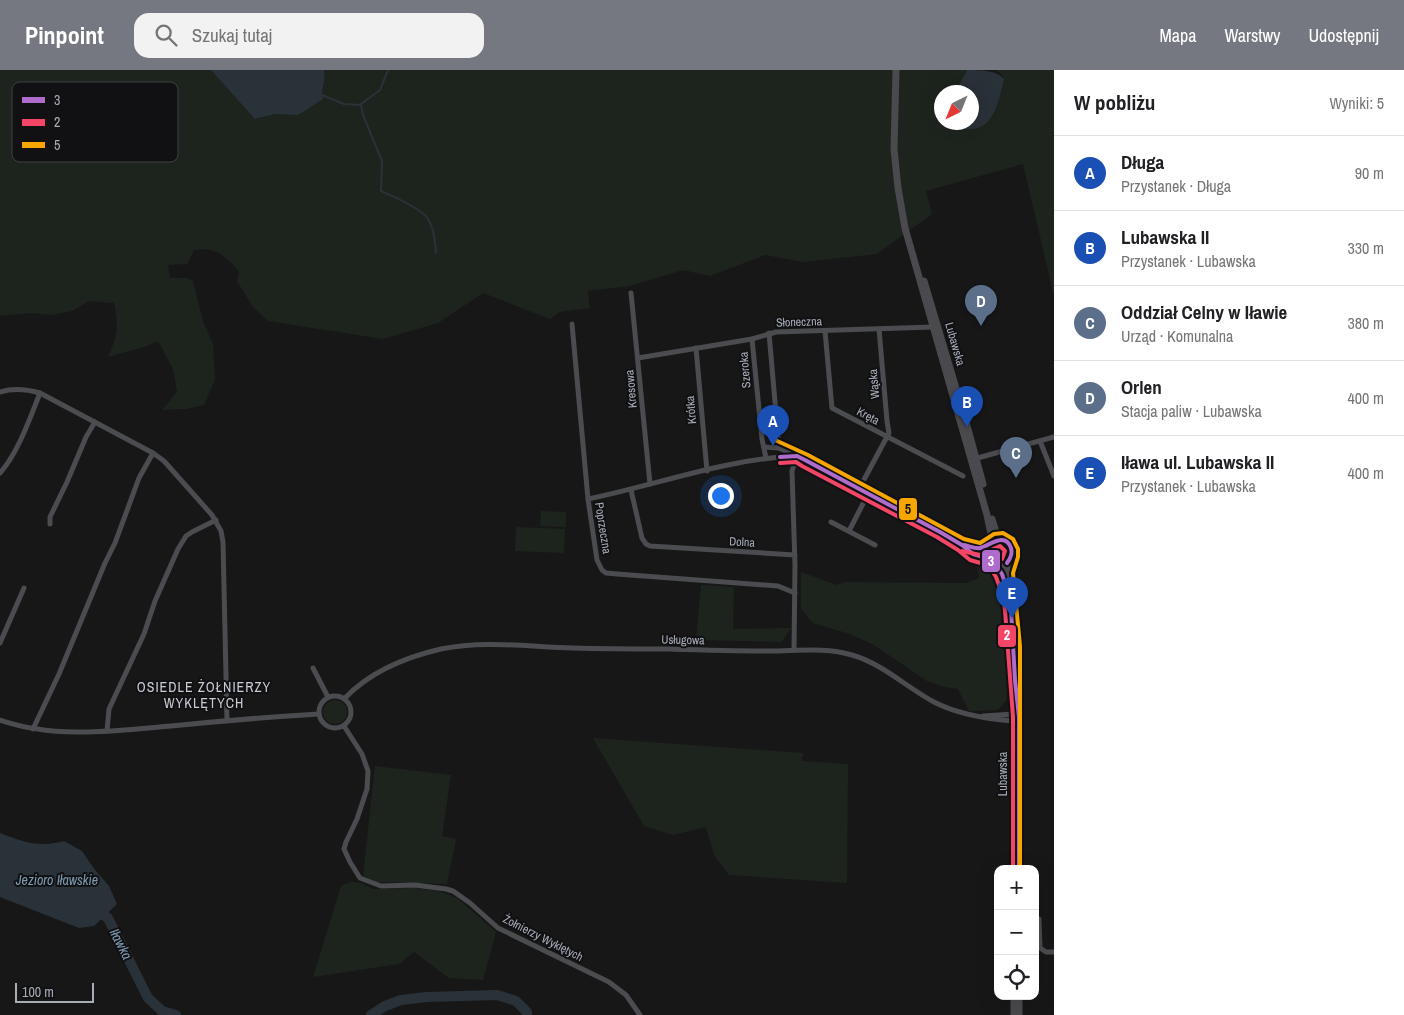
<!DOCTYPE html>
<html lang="pl">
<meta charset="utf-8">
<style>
body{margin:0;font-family:"Archivo Narrow",sans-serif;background:#f2f2f2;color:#202124}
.controls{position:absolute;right:15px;bottom:15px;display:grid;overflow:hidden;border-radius:10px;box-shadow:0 5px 20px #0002}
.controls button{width:45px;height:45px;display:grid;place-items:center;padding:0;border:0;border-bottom:1px solid #e0e0e0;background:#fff;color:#202124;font:25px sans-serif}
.compass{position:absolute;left:934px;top:15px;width:45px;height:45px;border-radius:50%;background:#fff;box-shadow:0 5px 20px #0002;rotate:223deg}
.scale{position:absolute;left:15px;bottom:12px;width:79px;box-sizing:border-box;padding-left:5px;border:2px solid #a8adb8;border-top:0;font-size:14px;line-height:18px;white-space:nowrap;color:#a8adb8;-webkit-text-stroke:4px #111113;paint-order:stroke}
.you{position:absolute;left:720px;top:425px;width:18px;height:18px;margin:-12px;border:4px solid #fff;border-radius:50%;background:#1a73e8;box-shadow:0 0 0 8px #1a73e833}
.badge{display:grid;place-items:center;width:32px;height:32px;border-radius:50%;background:#757880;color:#fff;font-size:16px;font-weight:700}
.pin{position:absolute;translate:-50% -41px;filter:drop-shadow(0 1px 2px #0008)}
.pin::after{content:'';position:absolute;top:26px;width:18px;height:15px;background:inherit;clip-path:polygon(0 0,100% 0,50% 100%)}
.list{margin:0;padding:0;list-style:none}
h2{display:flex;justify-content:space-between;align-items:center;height:65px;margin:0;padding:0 20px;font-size:21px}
h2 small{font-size:16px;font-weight:400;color:#757577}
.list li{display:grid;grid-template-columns:32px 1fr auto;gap:15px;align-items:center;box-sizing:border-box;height:75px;padding:0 20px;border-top:1px solid #e0e0e0}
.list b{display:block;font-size:19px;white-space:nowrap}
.list p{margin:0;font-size:16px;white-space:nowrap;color:#757577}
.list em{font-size:16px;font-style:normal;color:#757577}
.icon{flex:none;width:28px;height:28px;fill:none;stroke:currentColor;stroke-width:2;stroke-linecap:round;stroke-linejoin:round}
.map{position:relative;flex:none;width:1054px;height:945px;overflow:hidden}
header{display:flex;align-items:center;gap:30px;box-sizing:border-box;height:70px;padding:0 25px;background:#757880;color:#fff}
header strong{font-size:24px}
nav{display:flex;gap:28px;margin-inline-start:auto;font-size:18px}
.search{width:350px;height:45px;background:#f2f2f2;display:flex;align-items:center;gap:12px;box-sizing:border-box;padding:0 18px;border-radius:15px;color:#757577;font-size:19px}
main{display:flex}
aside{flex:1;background:#fff}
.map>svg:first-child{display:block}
</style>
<header>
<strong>Pinpoint</strong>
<div class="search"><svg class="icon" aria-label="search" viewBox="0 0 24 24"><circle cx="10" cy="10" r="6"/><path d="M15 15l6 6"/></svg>Szukaj tutaj</div>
<nav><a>Mapa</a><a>Warstwy</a><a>Udostępnij</a></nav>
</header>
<main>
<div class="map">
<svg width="1054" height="945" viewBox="0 0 1054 945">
<rect width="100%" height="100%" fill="#171717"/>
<g fill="#1d241e">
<path d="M0 0H211L256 49 275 44 298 45 322 25 325 5 324 0H967L955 22H942V52L951 53 954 56 972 59 1000 24 1004 9 1000 3 996 0H1054V226L1023 94 926 121 932 144 877 184 804 192 765 185 710 206 683 200 630 216 588 221 590 238 560 242 550 249 483 223 438 253 383 269 268 251 252 236 237 211 239 201C224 185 217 177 194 180L187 194 168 195 170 208H187L193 211 203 251 213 274 215 310 204 335 186 339 162 340 177 322 173 299 158 271 147 276 108 287C118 265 119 256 114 233L89 231 72 241 51 245 31 243 0 246Z"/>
<path d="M541 441 566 442V457L540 456Z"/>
<path d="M516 457 565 459 564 483 515 481Z"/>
<circle cx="999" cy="483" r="8"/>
<path d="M978 494 996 508 1001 527V556L1006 575 1007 629 998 640 969 641 958 619 944 617 927 611 874 575 850 564 813 553 801 539V502L837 515 844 512 966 513 979 508Z"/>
<path d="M701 515 734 517 733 559 791 558 782 572 696 570Z"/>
<circle cx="335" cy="642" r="12"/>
<path d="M593 668 803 683 802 691 848 694 847 813 729 805 714 785 706 757 673 765 644 756Z"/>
<path d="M375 696 451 705 442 766 456 769 447 814 376 812 363 806Z"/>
<path d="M351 812 361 813 373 819 414 818 438 821 457 828 496 862 483 910 449 908 414 882 399 894 313 907 341 816Z"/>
</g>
<g fill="#2a3239">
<path d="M211 0H324C327 10 320 20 323 29L298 45 275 44 255 49Z"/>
<path d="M967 0C981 0 996 0 1004 9 999 28 995 61 968 59 961 59 956 59 951 53L972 52V22H955Z"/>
<path d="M0 763C23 772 39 778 64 771L82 781 95 800 109 816 117 834 94 856 79 858 0 827Z"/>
</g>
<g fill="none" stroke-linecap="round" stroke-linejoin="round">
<g stroke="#2a3239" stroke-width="2">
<path d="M322 25 344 34 361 35 363 45 382 91 381 121C392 126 423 139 428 149 434 159 435 171 436 183"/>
<path d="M361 34 380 20 388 0"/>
</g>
<g stroke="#2a3239" stroke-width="10">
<path d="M93 838 108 848 148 928 162 941 176 945"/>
<path d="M371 945 385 936 401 930 427 927 497 925 516 931 527 942V945"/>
</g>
<g stroke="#4b4c50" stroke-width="5">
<path d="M631 223 650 414"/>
<path d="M572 254 588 429 597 490 602 500 606 503 617 504 778 516 795 523"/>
<path d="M825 261 832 338 963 406"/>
<path d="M769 263 779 378"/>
<path d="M752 269 762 369 766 388"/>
<path d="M696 278 707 401"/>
<path d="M638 288 752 269 776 262 933 257"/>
<path d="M0 322C13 318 26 319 40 323L153 383 164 391 212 445 221 461 223 472 227 651"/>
<path d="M1040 371 1054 406"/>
<path d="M764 377 779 378 805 390 962 475 978 479 988 476"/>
<path d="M974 389 1054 367"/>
<path d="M0 403C18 383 30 348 40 323"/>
<path d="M859 419 889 363 887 351 879 259"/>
<path d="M631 420 642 468 646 474 650 476 795 485"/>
<path d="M588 429C657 415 725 389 796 386"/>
<path d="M831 452 875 475"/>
<path d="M50 454V447L67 412 86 367 95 352"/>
<path d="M849 461 868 424"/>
<path d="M963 475 973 484 987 488"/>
<path d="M0 573 24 518"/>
<path d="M794 580 795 495 792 401 797 386"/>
<path d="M313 598 328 627"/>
<circle cx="335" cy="642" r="16"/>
<path d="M345 628C370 602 406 587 441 579 485 570 529 577 573 578 604 579 636 579 667 579 701 580 735 581 769 581 797 581 825 577 852 585 883 594 906 617 934 632 957 644 987 649 1014 651L1019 647 1014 644 983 646"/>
<path d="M0 650C55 669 114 661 171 656 220 651 270 647 319 644"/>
<path d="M344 656 362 684 368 701 367 719 357 749 346 772 344 779 350 792 360 808 381 816 415 815 446 819 453 821 470 833 498 858 609 912 626 925 640 945"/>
<path d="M33 659 59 604 105 493 115 473 139 408 153 383"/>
<path d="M107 661 109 639 144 564 155 531 178 479 186 466 192 462 216 450"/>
<path d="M1035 849H1039L1040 878 1046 882H1054"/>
</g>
<g stroke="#4a4a4e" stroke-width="7">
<path d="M896 0 894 79 898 118 905 158 987 445 991 464V472"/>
<path d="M924 211 958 325"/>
<path d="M966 352 983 414"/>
<path d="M992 449 996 462 1001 469"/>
<circle cx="999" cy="482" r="13"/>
<path d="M1007 493V503L1014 576V799"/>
<path d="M1019 670V799"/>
<path d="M1014 945V926"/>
<path d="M1019 945V926"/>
</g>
<defs>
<g id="bus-1">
<path d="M780 387 797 386 805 390 940 462 962 475 973 484 987 488 996 495 1002 504 1009 525 1011 539 1015 610 1019 647V799"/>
<path d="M964 475C969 476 975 479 980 478 989 476 1005 461 1011 478 1013 484 1010 489 1007 493"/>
</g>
<g id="bus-2">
<path d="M780 393 796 392 802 396 937 467 958 480 970 490 984 494 991 499 996 507 1003 526 1005 540 1013 647V799"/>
<path d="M962 481 980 485 1000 476 1005 481 1002 489"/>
</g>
<path id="bus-3" d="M775 370 808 385 964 469 980 473 994 464 1003 463 1013 469 1018 479V487L1013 503 1020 576V799"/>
</defs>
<use href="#bus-1" stroke="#111113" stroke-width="8"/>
<use href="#bus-2" stroke="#111113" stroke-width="8"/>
<use href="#bus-3" stroke="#111113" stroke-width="8"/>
<use href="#bus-1" stroke="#b06ccc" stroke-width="4"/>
<use href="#bus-2" stroke="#f34667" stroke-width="4"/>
<use href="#bus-3" stroke="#f7a600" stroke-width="4"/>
</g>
<g text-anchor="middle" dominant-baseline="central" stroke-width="4" stroke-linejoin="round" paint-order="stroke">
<g font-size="12" fill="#a8adb8" stroke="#111113">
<text transform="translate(799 252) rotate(-2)">Słoneczna</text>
<text transform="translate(955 274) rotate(74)">Lubawska</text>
<text transform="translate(745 300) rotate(-95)">Szeroka</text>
<text transform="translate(874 314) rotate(-95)">Wąska</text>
<text transform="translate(631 319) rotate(-95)">Kresowa</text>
<text transform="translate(691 340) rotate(-95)">Krótka</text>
<text transform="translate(868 346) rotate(28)">Kręta</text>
<text transform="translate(603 458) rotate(81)">Poprzeczna</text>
<text transform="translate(742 472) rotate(3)">Dolna</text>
<text transform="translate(683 570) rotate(1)">Usługowa</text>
<text transform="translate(1003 704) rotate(-90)">Lubawska</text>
<text transform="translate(543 868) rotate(27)">Żołnierzy Wyklętych</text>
</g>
<g font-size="14" letter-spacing="1" fill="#c9ccd4" stroke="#111113">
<text x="204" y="617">OSIEDLE ŻOŁNIERZY<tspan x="204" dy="16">WYKLĘTYCH</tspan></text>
</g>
<g font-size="14" font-style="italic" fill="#7f9bb3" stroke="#111113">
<text x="57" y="810">Jezioro Iławskie</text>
<text transform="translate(121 874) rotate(63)">Iławka</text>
</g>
</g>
<rect x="12" y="12" width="166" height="80" rx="8" fill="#111113" stroke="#3e4045" stroke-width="1"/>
<rect x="22" y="27" width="23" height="6" fill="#b06ccc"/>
<rect x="22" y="49" width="23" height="7" fill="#f34667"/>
<rect x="22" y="72" width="23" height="6" fill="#f7a600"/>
<g font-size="14" fill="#a8adb8">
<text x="54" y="35">3</text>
<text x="54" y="57">2</text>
<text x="54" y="80">5</text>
</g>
<g stroke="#111113" stroke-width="2">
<rect x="898" y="427" width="20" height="24" rx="5" fill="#f7a600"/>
<rect x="981" y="479" width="20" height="24" rx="5" fill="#b06ccc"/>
<rect x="997" y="554" width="20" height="24" rx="5" fill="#f34667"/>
</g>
<g font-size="14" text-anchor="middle" font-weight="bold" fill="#fff">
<text x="991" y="496">3</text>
<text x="1007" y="570">2</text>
</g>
<g font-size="14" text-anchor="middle" font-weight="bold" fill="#111">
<text x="908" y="444">5</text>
</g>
</svg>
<div class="controls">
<button>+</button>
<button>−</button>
<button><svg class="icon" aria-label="locate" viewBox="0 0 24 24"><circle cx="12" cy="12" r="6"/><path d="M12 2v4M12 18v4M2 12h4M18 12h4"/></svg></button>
</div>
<svg class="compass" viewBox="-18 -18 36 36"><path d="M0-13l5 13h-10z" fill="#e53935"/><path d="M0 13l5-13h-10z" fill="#757577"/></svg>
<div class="scale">100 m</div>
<div class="you"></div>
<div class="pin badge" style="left:773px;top:376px;background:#1a4fb4">A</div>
<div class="pin badge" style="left:967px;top:357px;background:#1a4fb4">B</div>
<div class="pin badge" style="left:1016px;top:408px;background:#5c6f8a">C</div>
<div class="pin badge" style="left:981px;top:256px;background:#5c6f8a">D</div>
<div class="pin badge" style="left:1012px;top:548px;background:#1a4fb4">E</div>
</div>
<aside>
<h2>W pobliżu<small>Wyniki: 5</small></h2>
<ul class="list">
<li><span class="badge" style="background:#1a4fb4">A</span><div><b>Długa</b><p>Przystanek · Długa</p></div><em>90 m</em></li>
<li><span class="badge" style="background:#1a4fb4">B</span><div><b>Lubawska II</b><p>Przystanek · Lubawska</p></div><em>330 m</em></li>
<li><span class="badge" style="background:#5c6f8a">C</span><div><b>Oddział Celny w Iławie</b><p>Urząd · Komunalna</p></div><em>380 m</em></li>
<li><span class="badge" style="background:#5c6f8a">D</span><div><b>Orlen</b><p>Stacja paliw · Lubawska</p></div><em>400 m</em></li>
<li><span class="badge" style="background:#1a4fb4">E</span><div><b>Iława ul. Lubawska II</b><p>Przystanek · Lubawska</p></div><em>400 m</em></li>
</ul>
</aside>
</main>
